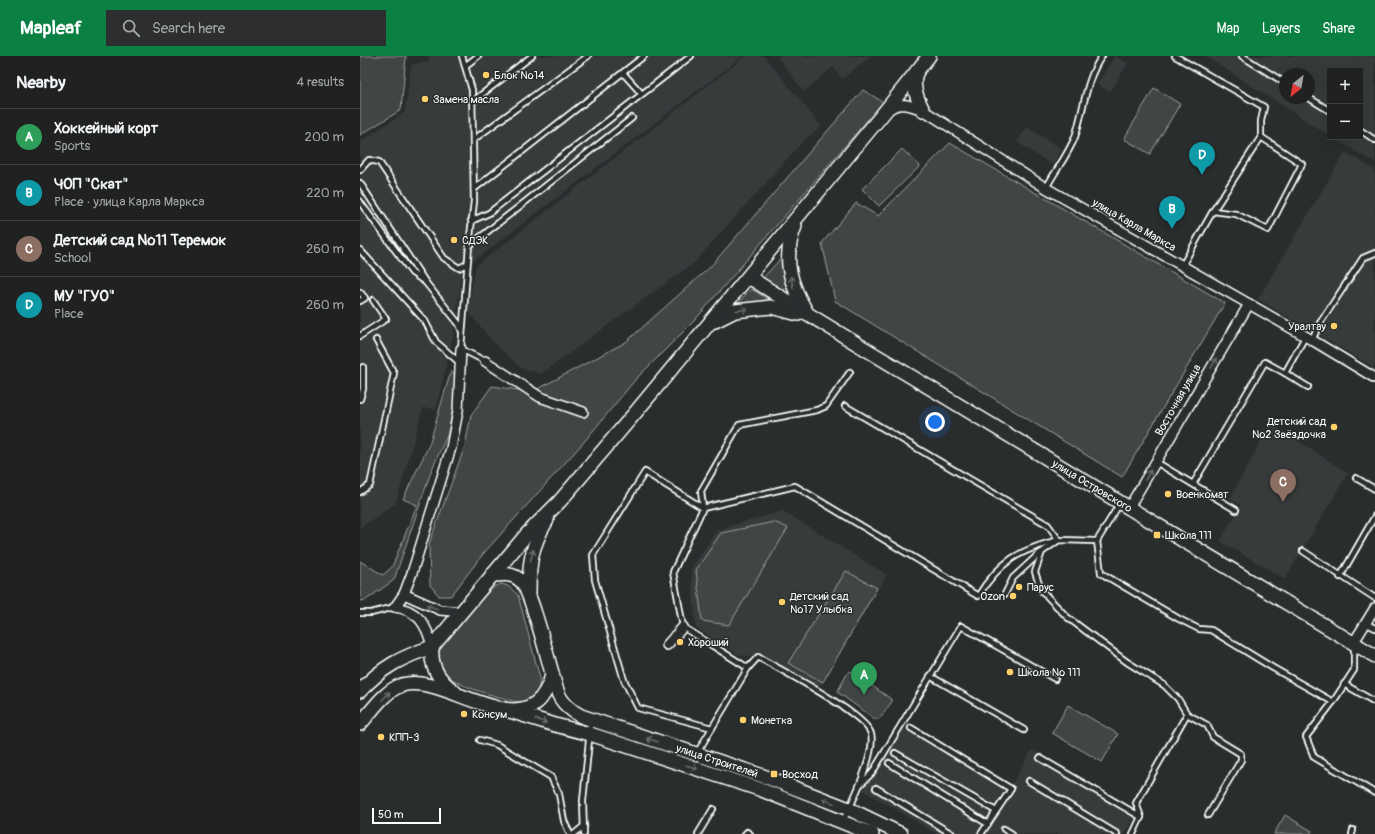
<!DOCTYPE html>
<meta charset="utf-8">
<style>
body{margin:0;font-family:Pangolin,sans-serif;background:#2d2f2f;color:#f1f3f6}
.controls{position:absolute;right:12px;top:12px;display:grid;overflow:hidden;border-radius:0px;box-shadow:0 4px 16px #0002}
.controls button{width:36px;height:36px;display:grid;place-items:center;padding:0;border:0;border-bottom:1px solid #3d3f40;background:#202222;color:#f1f3f6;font:20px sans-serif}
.compass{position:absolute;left:919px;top:12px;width:36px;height:36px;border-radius:50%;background:#202222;box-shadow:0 4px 16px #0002;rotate:211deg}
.scale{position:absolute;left:12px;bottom:10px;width:69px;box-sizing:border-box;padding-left:4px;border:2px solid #fff;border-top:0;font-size:11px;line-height:14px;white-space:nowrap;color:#fff;-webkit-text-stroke:3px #2a2d2e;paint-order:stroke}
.you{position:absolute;left:575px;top:366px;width:14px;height:14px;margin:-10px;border:3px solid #fff;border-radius:50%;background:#1a73e8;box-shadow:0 0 0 6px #1a73e833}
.badge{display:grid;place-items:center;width:26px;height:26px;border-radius:50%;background:#0b8043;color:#fff;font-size:13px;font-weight:700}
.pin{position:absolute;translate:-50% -33px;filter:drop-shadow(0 1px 2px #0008)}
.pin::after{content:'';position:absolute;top:21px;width:14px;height:12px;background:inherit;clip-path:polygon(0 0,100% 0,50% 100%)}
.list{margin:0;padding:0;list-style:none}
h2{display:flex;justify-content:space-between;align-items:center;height:52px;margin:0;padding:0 16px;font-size:17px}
h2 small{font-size:13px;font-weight:400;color:#a2a4a5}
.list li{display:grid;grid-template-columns:26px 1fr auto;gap:12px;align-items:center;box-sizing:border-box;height:56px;padding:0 16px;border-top:1px solid #3d3f40}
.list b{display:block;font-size:15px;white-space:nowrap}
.list p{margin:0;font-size:13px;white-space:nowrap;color:#a2a4a5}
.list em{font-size:13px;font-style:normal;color:#a2a4a5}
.icon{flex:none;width:22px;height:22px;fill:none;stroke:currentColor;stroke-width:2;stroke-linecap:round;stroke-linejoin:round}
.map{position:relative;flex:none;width:1015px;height:778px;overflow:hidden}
header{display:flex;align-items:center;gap:24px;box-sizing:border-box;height:56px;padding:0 20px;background:#0b8043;color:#fff}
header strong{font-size:19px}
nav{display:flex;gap:22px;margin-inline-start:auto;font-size:14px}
.search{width:280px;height:36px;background:#2d2f2f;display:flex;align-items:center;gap:10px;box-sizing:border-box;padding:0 14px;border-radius:0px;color:#a2a4a5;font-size:15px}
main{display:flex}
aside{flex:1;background:#202222}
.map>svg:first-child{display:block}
</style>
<header>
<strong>Mapleaf</strong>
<div class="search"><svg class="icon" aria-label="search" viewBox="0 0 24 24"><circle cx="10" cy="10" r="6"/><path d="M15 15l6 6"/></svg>Search here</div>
<nav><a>Map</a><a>Layers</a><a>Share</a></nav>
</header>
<main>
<aside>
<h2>Nearby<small>4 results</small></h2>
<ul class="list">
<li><span class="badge" style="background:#2e9e5b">A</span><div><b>Хоккейный корт</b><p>Sports</p></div><em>200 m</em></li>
<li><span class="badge" style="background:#0f9aa8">B</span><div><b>ЧОП &quot;Скат&quot;</b><p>Place · улица Карла Маркса</p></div><em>220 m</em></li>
<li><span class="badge" style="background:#8d6e63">C</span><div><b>Детский сад №11 Теремок</b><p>School</p></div><em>260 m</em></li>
<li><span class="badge" style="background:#0f9aa8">D</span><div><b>МУ &quot;ГУО&quot;</b><p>Place</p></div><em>260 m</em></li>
</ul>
</aside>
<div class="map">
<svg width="1015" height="778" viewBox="0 0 1015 778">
<rect width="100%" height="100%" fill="#2a2d2e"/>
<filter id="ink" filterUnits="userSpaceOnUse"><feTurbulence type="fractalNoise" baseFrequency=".025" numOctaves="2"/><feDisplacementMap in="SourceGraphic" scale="8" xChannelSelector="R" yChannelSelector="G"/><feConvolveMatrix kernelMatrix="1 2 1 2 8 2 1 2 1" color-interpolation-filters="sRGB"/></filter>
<g filter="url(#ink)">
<g fill="#373a3b" fill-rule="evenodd">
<path d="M68 0H383L102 214 94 276 76 353 63 352 36 447 0 472V86L45 56 51 9 69 5Z"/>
<path d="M386 0H404L462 71 445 83 335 206 181 318 161 312 131 284 107 254 116 210Z"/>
<path d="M417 0H511L482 23 473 11 444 36Z"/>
<path d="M755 0 768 7 750 36 737 28Z"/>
<path d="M845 0H1015V107L972 81H1000V15H970V80ZM925 18H949V42H925Z"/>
<path d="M667 71 702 93 692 109 657 86Z"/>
<path d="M985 96 1015 114V312L898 243Z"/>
<path d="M910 367 988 417 925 523 860 485 881 449 870 443Z"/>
<path d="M423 455 527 519 458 633 399 600H381L336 572 331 513 357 474Z"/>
<path d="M545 664 652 728 672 694 777 757 764 778H577L503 734Z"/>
</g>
<g fill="#414445" stroke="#a0a2a2">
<path d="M0 0H46L41 54 0 79Z"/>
<path d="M794 32 820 48 790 98 764 83Z"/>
<path d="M503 34 523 46 334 265 275 324 223 387 123 498 91 540H79L70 529 69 488 105 390 111 359 132 330 172 336 266 286 351 210Z"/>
<path d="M590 87 865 247 762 421 475 245 462 187 496 147 518 160Z"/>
<path d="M542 93 560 110 519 150 502 133Z"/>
<path d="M422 201 430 240 402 223Z"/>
<path d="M391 233 415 247 374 251Z"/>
<path d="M91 315 97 322 92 358 87 380 72 413 34 524 6 544 0 545V505L23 519 32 511 57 449 43 443 69 389Z"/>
<path d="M414 466 428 472 369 569 342 565 336 514 361 477Z"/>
<path d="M486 515 517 532 463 626 428 607Z"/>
<path d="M141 528 148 530 158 539 180 622C180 637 172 646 157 646 136 639 69 628 79 596 83 585 95 575 102 567 113 554 125 534 141 528Z"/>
<path d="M491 615 531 643V647L519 663H515L477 636 487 618Z"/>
<path d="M708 649 758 678 742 706 692 677Z"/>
<path d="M925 759 952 775 950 778H914Z"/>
</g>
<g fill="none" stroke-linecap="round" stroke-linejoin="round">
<defs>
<g id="lane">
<path d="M102 0 112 34 114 145 109 190 101 293 125 305"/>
<path d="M815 0 904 51 901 65V81"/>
<path d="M882 0 925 27"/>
<path d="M105 10 118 0"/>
<path d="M263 17 281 37"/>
<path d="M949 42 970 55"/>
<path d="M113 45 172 0"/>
<path d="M1000 74 1015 84"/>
<path d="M113 84 228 0"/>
<path d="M0 114 9 104 19 106 84 202 99 212 107 208"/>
<path d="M0 127 66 227 99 268 102 276"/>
<path d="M686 132C695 115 708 99 715 81 724 54 725 24 742 0"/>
<path d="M114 133 284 0"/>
<path d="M0 146 52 217 65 226"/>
<path d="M111 165 129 157 331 0"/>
<path d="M109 190 272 62"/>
<path d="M0 194 65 265 76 286 100 307"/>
<path d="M822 210 853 155 901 81 942 108 908 174 876 158 853 155"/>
<path d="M0 236 5 242 0 245"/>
<path d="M0 280 26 263 13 244"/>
<path d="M945 281 925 317 948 331"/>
<path d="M952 284 960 267 1003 202 1015 197"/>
<path d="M0 343 3 333V311"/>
<path d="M796 406 876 454"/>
<path d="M996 422 1015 433"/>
<path d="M833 428 905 306 925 317"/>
<path d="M0 436 10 429 34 317 16 284"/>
<path d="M343 452 285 416 233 499 235 524 264 624 278 652 352 672"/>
<path d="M343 452 341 435 379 369 457 354 466 350 490 316"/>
<path d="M737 485 760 447"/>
<path d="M943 495 1015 542"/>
<path d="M980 521 1015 460"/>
<path d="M645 538 653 522 680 497"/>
<path d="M0 557H11L35 551"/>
<path d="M1005 567 1015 572"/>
<path d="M994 590V614L973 646 946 681 954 701 1015 737"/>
<path d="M388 612 398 601C419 613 506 658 511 678 516 696 492 748 483 765"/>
<path d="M570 620 664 674"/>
<path d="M984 628 1015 646"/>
<path d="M827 658 818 643 804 629 767 606 707 561 681 534 675 516 682 496 699 484 737 485 741 517 819 563 839 573 851 574 913 612 973 646"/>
<path d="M551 672 651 733 621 778"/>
<path d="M120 684 137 689 191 721 199 738 204 765 210 778"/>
<path d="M337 697 388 612 323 571 313 516 343 452 435 430 618 540C640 505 659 494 699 484L688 469 485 350"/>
<path d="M535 697 636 755"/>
<path d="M680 702 781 761"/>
<path d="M529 707 628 768"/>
<path d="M669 725 757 778"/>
<path d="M500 729 512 717 601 570 695 623"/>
<path d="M516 732 592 778"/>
<path d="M644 773 652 778"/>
<path d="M214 778 224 770"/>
<path d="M224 778 223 745 231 664"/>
<path d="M338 778 353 753"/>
<path d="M385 778 387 776 390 778"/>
<path d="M773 778 781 761 776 747 827 658 847 669 853 681 881 698V704L848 759"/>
<path d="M992 778 993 774"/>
</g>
<g id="street">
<path d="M528 54C539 45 550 49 563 54L686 132 952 284 1015 322"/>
<path d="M125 305 180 341 223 356"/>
<path d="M768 453 889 248"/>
<path d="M44 538 80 554 102 556"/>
<path d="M35 551 44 538 52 517 91 392 98 355 101 293"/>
<path d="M35 551C58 554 67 569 72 591"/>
<path d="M994 586 1015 552"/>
<path d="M307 589 323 571"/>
</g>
<g id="secondary">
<path d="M557 15C551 27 557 43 563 54"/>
<path d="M435 170C422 203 430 228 447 257"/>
<path d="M389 221C451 261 514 298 577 336 723 425 869 512 1015 600"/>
<path d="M355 265 375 255 411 251 438 258"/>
<path d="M169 537C169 508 171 490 187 464"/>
<path d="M72 591C70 610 78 624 94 635"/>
<path d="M192 617C197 639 201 649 221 660L406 721 489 753 541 778"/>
<path d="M0 635C22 611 42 601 72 591L167 478 200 445 275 357 522 59 569 0"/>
<path d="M143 653 195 669 230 678 402 734 512 778"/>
<path d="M0 668C12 655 24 635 42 629 81 617 150 679 181 642 187 634 191 626 192 617 187 600 171 535 161 525 153 517 143 518 132 519"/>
</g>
</defs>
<use href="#lane" stroke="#fff" stroke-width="8"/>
<use href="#street" stroke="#fff" stroke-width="12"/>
<use href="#secondary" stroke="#fff" stroke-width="16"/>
<use href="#lane" stroke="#2a2d2e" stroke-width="4.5"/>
<use href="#street" stroke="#2a2d2e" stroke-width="9"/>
<use href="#secondary" stroke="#2a2d2e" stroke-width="13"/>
</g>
<defs><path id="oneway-shaft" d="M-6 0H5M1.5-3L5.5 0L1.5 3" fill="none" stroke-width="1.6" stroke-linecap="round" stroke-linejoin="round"/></defs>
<g stroke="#6a6c6d">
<use href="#oneway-shaft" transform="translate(432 226) rotate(-101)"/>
<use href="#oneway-shaft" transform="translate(382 254) rotate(-7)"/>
<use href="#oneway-shaft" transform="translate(854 307) rotate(-60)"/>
<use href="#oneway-shaft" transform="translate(788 419) rotate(-59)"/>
<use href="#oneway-shaft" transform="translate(172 499) rotate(-75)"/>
<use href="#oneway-shaft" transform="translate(72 551) rotate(-160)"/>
<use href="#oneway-shaft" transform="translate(26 640) rotate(-48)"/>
<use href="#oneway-shaft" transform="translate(181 665) rotate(18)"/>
<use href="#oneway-shaft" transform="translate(292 684) rotate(-162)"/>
<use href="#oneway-shaft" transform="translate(332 711) rotate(18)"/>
<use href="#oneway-shaft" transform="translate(468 745) rotate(-159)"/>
</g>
</g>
<g fill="#ffd166" stroke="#2a2d2e" stroke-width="1.5">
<circle cx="126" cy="19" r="4"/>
<circle cx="65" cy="43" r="4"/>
<circle cx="94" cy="184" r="4"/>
<circle cx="974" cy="270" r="4"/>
<circle cx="974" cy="371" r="4"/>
<circle cx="808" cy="438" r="4"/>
<rect x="793" y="475" width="8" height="8" rx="2"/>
<circle cx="659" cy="531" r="4"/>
<circle cx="653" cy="540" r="4"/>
<circle cx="422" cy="546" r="4"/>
<circle cx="320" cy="586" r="4"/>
<circle cx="650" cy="616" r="4"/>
<circle cx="104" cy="658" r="4"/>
<circle cx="383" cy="664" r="4"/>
<circle cx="21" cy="681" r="4"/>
<rect x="410" y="714" width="8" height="8" rx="2"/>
</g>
<g text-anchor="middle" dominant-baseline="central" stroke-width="3" stroke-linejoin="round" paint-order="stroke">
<g font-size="11" fill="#fff" stroke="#2a2d2e" text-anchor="start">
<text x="134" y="19">Блок №14</text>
<text x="73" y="43">Замена масла</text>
<text x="102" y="184">СДЭК</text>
<text x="966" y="270" text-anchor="end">Уралтау</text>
<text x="966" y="365" text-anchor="end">Детский сад<tspan x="966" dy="13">№2 Звёздочка</tspan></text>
<text x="816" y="438">Военкомат</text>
<text x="805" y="479">Школа 111</text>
<text x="667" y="531">Парус</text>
<text x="430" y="540">Детский сад<tspan x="430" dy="13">№17 Улыбка</tspan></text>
<text x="645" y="540" text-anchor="end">Ozon</text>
<text x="328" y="586">Хороший</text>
<text x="658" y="616">Школа № 111</text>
<text x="112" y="658">Консум</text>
<text x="391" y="664">Монетка</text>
<text x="29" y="681">КПП-3</text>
<text x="422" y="718">Восход</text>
</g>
<g font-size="11" fill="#fff" stroke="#2a2d2e">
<text transform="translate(774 169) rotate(30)">улица Карла Маркса</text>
<text transform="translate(818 344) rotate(-60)">Восточная улица</text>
<text transform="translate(732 430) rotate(31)">улица Островского</text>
<text transform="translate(357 705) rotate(18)">улица Строителей</text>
</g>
</g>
</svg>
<div class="controls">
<button>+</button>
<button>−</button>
</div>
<svg class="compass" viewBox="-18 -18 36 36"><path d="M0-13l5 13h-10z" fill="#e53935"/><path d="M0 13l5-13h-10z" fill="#a2a4a5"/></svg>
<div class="scale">50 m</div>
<div class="you"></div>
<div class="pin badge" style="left:504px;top:639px;background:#2e9e5b">A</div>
<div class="pin badge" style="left:812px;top:173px;background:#0f9aa8">B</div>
<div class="pin badge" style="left:923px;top:446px;background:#8d6e63">C</div>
<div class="pin badge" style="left:842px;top:119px;background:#0f9aa8">D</div>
</div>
</main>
